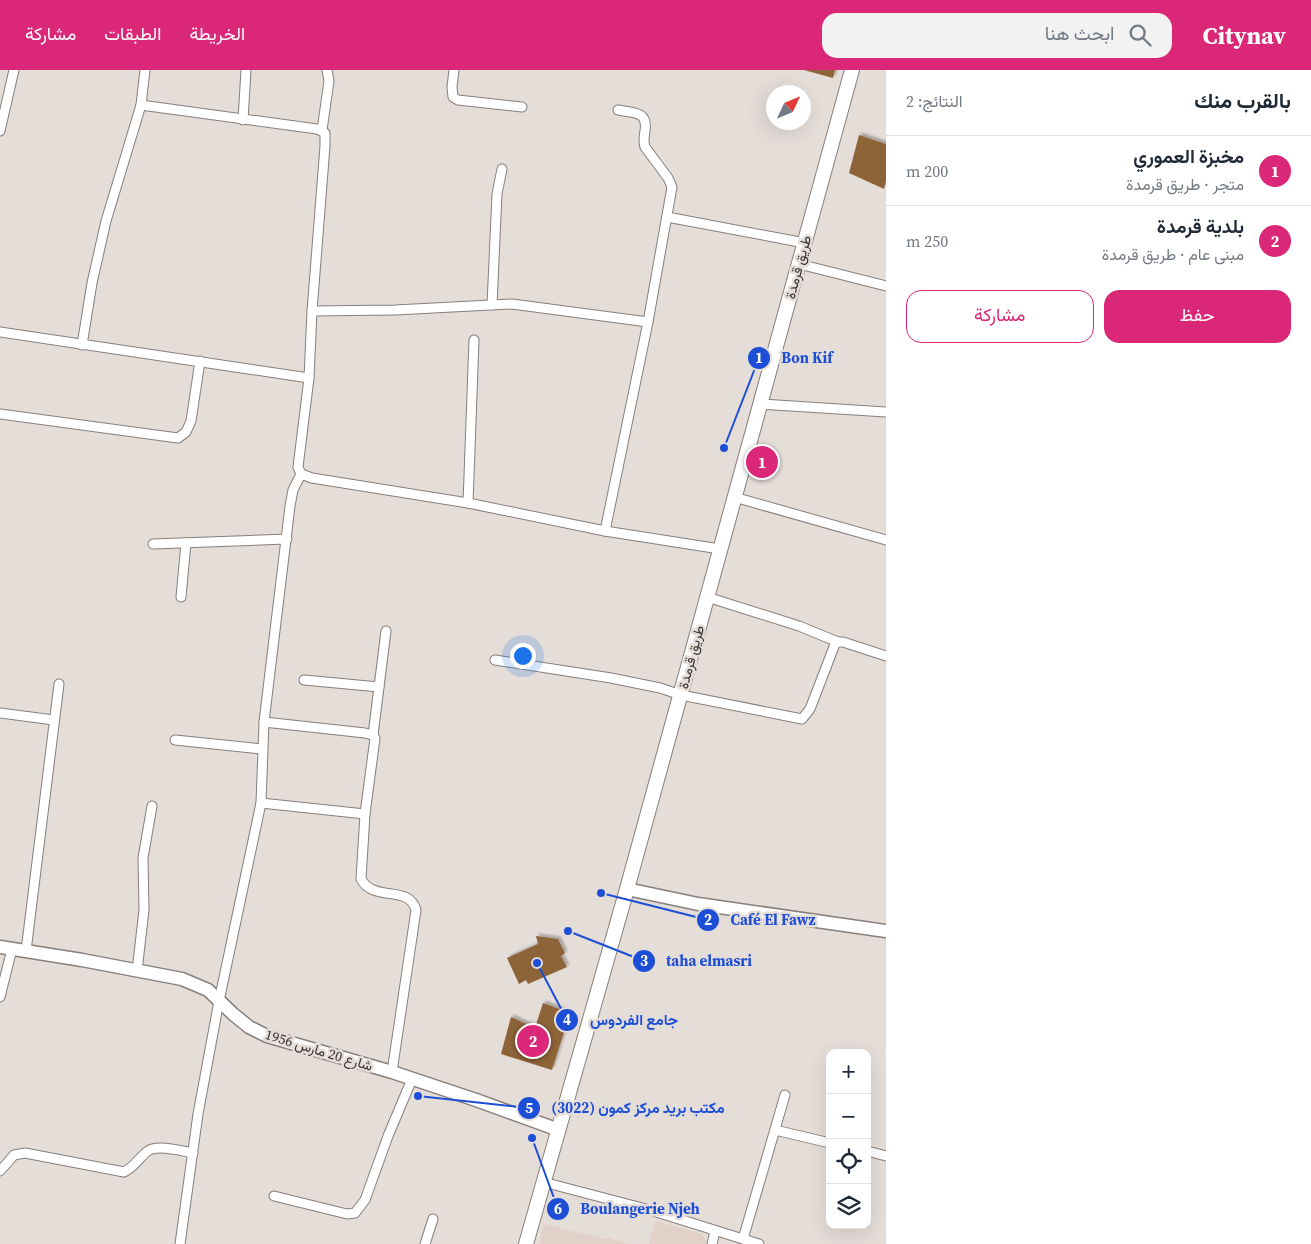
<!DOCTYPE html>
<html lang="ar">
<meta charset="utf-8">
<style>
body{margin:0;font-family:"Source Serif 4",Vazirmatn,serif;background:#f2f2f3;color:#1f2937;direction:rtl}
.controls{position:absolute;right:15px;bottom:15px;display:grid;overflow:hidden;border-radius:10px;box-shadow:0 5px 20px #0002}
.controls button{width:45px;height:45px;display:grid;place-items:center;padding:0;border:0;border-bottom:1px solid #e0e1e3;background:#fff;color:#1f2937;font:25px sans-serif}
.compass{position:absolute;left:766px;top:15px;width:45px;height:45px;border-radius:50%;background:#fff;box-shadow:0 5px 20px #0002;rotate:46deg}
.you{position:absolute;left:522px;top:585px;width:18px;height:18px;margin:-12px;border:4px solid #fff;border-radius:50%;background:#1a73e8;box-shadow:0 0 0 8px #1a73e833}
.badge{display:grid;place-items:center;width:32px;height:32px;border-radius:50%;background:#db2777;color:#fff;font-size:16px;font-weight:700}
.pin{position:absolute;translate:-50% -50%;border:2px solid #fff;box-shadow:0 1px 5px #0006}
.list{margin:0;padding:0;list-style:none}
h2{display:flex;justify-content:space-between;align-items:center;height:65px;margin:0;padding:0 20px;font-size:21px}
h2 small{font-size:16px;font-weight:400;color:#747a83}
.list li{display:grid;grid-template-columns:32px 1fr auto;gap:15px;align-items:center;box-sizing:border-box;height:70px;padding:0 20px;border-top:1px solid #e0e1e3}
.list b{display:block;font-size:19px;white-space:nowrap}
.list p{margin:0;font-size:16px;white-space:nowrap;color:#747a83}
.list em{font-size:16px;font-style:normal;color:#747a83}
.actions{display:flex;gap:10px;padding:15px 20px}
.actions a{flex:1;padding:11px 0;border:1px solid #db2777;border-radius:15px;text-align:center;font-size:18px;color:#db2777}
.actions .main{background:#db2777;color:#fff}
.icon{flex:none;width:28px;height:28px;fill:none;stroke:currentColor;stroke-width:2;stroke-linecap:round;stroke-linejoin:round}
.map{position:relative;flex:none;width:886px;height:1174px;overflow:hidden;direction:ltr}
header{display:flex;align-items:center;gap:30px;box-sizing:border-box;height:70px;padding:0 25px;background:#db2777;color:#fff}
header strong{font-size:24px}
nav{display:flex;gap:28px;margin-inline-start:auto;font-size:18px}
.search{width:350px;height:45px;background:#f2f2f3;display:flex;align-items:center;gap:12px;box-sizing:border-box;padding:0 18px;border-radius:15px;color:#747a83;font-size:19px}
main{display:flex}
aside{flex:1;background:#fff}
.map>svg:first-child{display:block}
</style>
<header>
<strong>Citynav</strong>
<div class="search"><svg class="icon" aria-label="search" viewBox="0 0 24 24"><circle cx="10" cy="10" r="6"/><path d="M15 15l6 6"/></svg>ابحث هنا</div>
<nav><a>الخريطة</a><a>الطبقات</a><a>مشاركة</a></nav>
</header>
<main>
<aside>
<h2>بالقرب منك<small>النتائج: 2</small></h2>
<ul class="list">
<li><span class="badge">1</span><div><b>مخبزة العموري</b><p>متجر · طريق قرمدة</p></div><em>200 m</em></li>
<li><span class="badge">2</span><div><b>بلدية قرمدة</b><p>مبنى عام · طريق قرمدة</p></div><em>250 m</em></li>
</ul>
<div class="actions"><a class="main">حفظ</a><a>مشاركة</a></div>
</aside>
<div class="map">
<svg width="886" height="1174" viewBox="0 0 886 1174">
<defs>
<filter id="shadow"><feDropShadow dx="2.5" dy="-2.5" stdDeviation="1" flood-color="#0004"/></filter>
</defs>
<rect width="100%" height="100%" fill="#e5ddd8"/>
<g fill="#e1d1c9">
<path d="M655 1151 702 1164 707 1172V1174H649Z"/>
<path d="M544 1154 605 1169 609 1168 629 1174H539Z"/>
</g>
<g fill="#8d6338" filter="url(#shadow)">
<path d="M804 0H835L833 8Z"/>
<path d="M859 65 886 74V110L884 119 849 103Z"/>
<path d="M536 866 558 869 565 883 561 886 567 897 528 914 526 910 519 914 507 888 538 874Z"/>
<path d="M543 933 570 943 552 1000 501 984 511 947 535 958Z"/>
</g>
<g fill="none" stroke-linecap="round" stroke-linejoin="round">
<defs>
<g id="street">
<path d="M145 0 141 35 317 59 325 63V76L312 241 309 308 298 397 301 404 312 408 468 433 605 461 720 479"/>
<path d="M454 0 452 17 453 27 458 30 522 37"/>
<path d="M243 50 246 0"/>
<path d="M322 60 329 11 327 0"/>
<path d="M0 61 14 0"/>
<path d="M667 147 805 173"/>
<path d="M799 194 886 216"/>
<path d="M492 235 497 124 502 99"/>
<path d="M312 241 395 240 512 234 648 252"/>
<path d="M0 262 309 308"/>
<path d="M82 275 92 213 106 151 141 35"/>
<path d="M760 334 886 342"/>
<path d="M0 344 178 368 186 362 191 351 200 291"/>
<path d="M734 427 886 470"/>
<path d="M468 433 474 270"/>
<path d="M605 461 648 252 672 117 668 108 645 77C643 71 644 67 645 61 648 41 634 43 618 40"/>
<path d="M153 474 287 469"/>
<path d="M181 527 186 473"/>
<path d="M707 527 799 556 838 572"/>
<path d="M495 590 611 608 660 618 681 625 802 649 810 639 835 574 838 572H843L886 586"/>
<path d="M304 610 379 617"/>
<path d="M0 643 54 650"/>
<path d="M264 652 365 663 373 665 375 668 365 744 361 809C374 833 409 814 416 840L392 1002"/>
<path d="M373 665 386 561"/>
<path d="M175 670 262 679"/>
<path d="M261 733 365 744"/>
<path d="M26 881 59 614"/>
<path d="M137 901 144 840 143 788 152 736"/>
<path d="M0 927 12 879"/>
<path d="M775 1060 830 1073"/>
<path d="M867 1081 886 1086"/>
<path d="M0 1101 14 1085 25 1083 124 1102C136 1096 139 1087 148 1081 157 1074 182 1081 193 1083"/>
<path d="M543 1112 650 1140 759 1174"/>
<path d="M274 1126 347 1144 355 1143 365 1130 388 1066 412 1009"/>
<path d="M743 1169 785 1025"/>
<path d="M180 1174 198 1044 219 931 261 733 264 652 290 436 293 420 301 404"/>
<path d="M425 1174 433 1149"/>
<path d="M712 1174 715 1161"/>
</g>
<g id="secondary">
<path d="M627 819 698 834 886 861"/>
<path d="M0 877 82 890 182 909 208 920 233 944 249 957 267 966 392 1002 476 1030 559 1060"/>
</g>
<path id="primary" d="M526 1174 627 819 852 0"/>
</defs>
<use href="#street" stroke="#867f7b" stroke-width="11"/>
<use href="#secondary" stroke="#867f7b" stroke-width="15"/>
<use href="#primary" stroke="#867f7b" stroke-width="16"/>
<use href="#street" stroke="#fff" stroke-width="9"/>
<use href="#secondary" stroke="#fff" stroke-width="12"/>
<use href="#primary" stroke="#fff" stroke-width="14"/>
</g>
<g text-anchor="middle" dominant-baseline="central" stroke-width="5" stroke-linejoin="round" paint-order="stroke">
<g font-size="14" fill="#383533" stroke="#e5ddd8">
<text transform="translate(798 197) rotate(-75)">طريق قرمدة</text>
<text transform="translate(691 587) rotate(-75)">طريق قرمدة</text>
<text transform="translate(319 980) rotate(17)">شارع 20 مارس 1956</text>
</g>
</g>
<path fill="none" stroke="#1d4ed8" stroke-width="2" d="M724 378L759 288M601 823L708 850M568 861L644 891M537 893L567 950M418 1026L529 1038M532 1068L558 1139"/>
<g fill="#1d4ed8" stroke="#e5ddd8" stroke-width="2">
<circle cx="724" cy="378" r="5"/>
<circle cx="601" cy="823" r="5"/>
<circle cx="568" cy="861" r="5"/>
<circle cx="537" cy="893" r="5"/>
<circle cx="418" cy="1026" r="5"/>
<circle cx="532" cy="1068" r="5"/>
<circle cx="759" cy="288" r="12"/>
<circle cx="708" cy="850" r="12"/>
<circle cx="644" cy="891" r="12"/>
<circle cx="567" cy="950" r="12"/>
<circle cx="529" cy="1038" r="12"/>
<circle cx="558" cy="1139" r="12"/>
</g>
<g font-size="15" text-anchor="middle" font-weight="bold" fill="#fff">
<text x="759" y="293">1</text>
<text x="708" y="855">2</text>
<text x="644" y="896">3</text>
<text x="567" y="955">4</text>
<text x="529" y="1043">5</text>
<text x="558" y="1144">6</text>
</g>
<g font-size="15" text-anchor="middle" font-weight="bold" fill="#1d4ed8" stroke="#e5ddd8" stroke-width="5" stroke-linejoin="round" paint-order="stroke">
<text x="807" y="293">Bon Kif</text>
<text x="773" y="855">Café El Fawz</text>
<text x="709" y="896">taha elmasri</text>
<text x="634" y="955">جامع الفردوس</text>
<text x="638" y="1043">مكتب بريد مركز كمون (3022)</text>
<text x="640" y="1144">Boulangerie Njeh</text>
</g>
</svg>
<div class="controls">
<button>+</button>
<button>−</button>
<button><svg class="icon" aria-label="locate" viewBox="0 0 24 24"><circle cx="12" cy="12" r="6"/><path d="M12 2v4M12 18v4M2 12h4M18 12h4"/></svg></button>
<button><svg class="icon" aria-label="layers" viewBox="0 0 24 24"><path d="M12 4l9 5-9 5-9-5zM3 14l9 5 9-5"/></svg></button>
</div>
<svg class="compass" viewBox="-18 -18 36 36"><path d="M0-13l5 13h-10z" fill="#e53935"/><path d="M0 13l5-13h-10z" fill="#747a83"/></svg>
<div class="you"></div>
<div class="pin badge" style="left:762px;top:392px">1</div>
<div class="pin badge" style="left:533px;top:971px">2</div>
</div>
</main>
